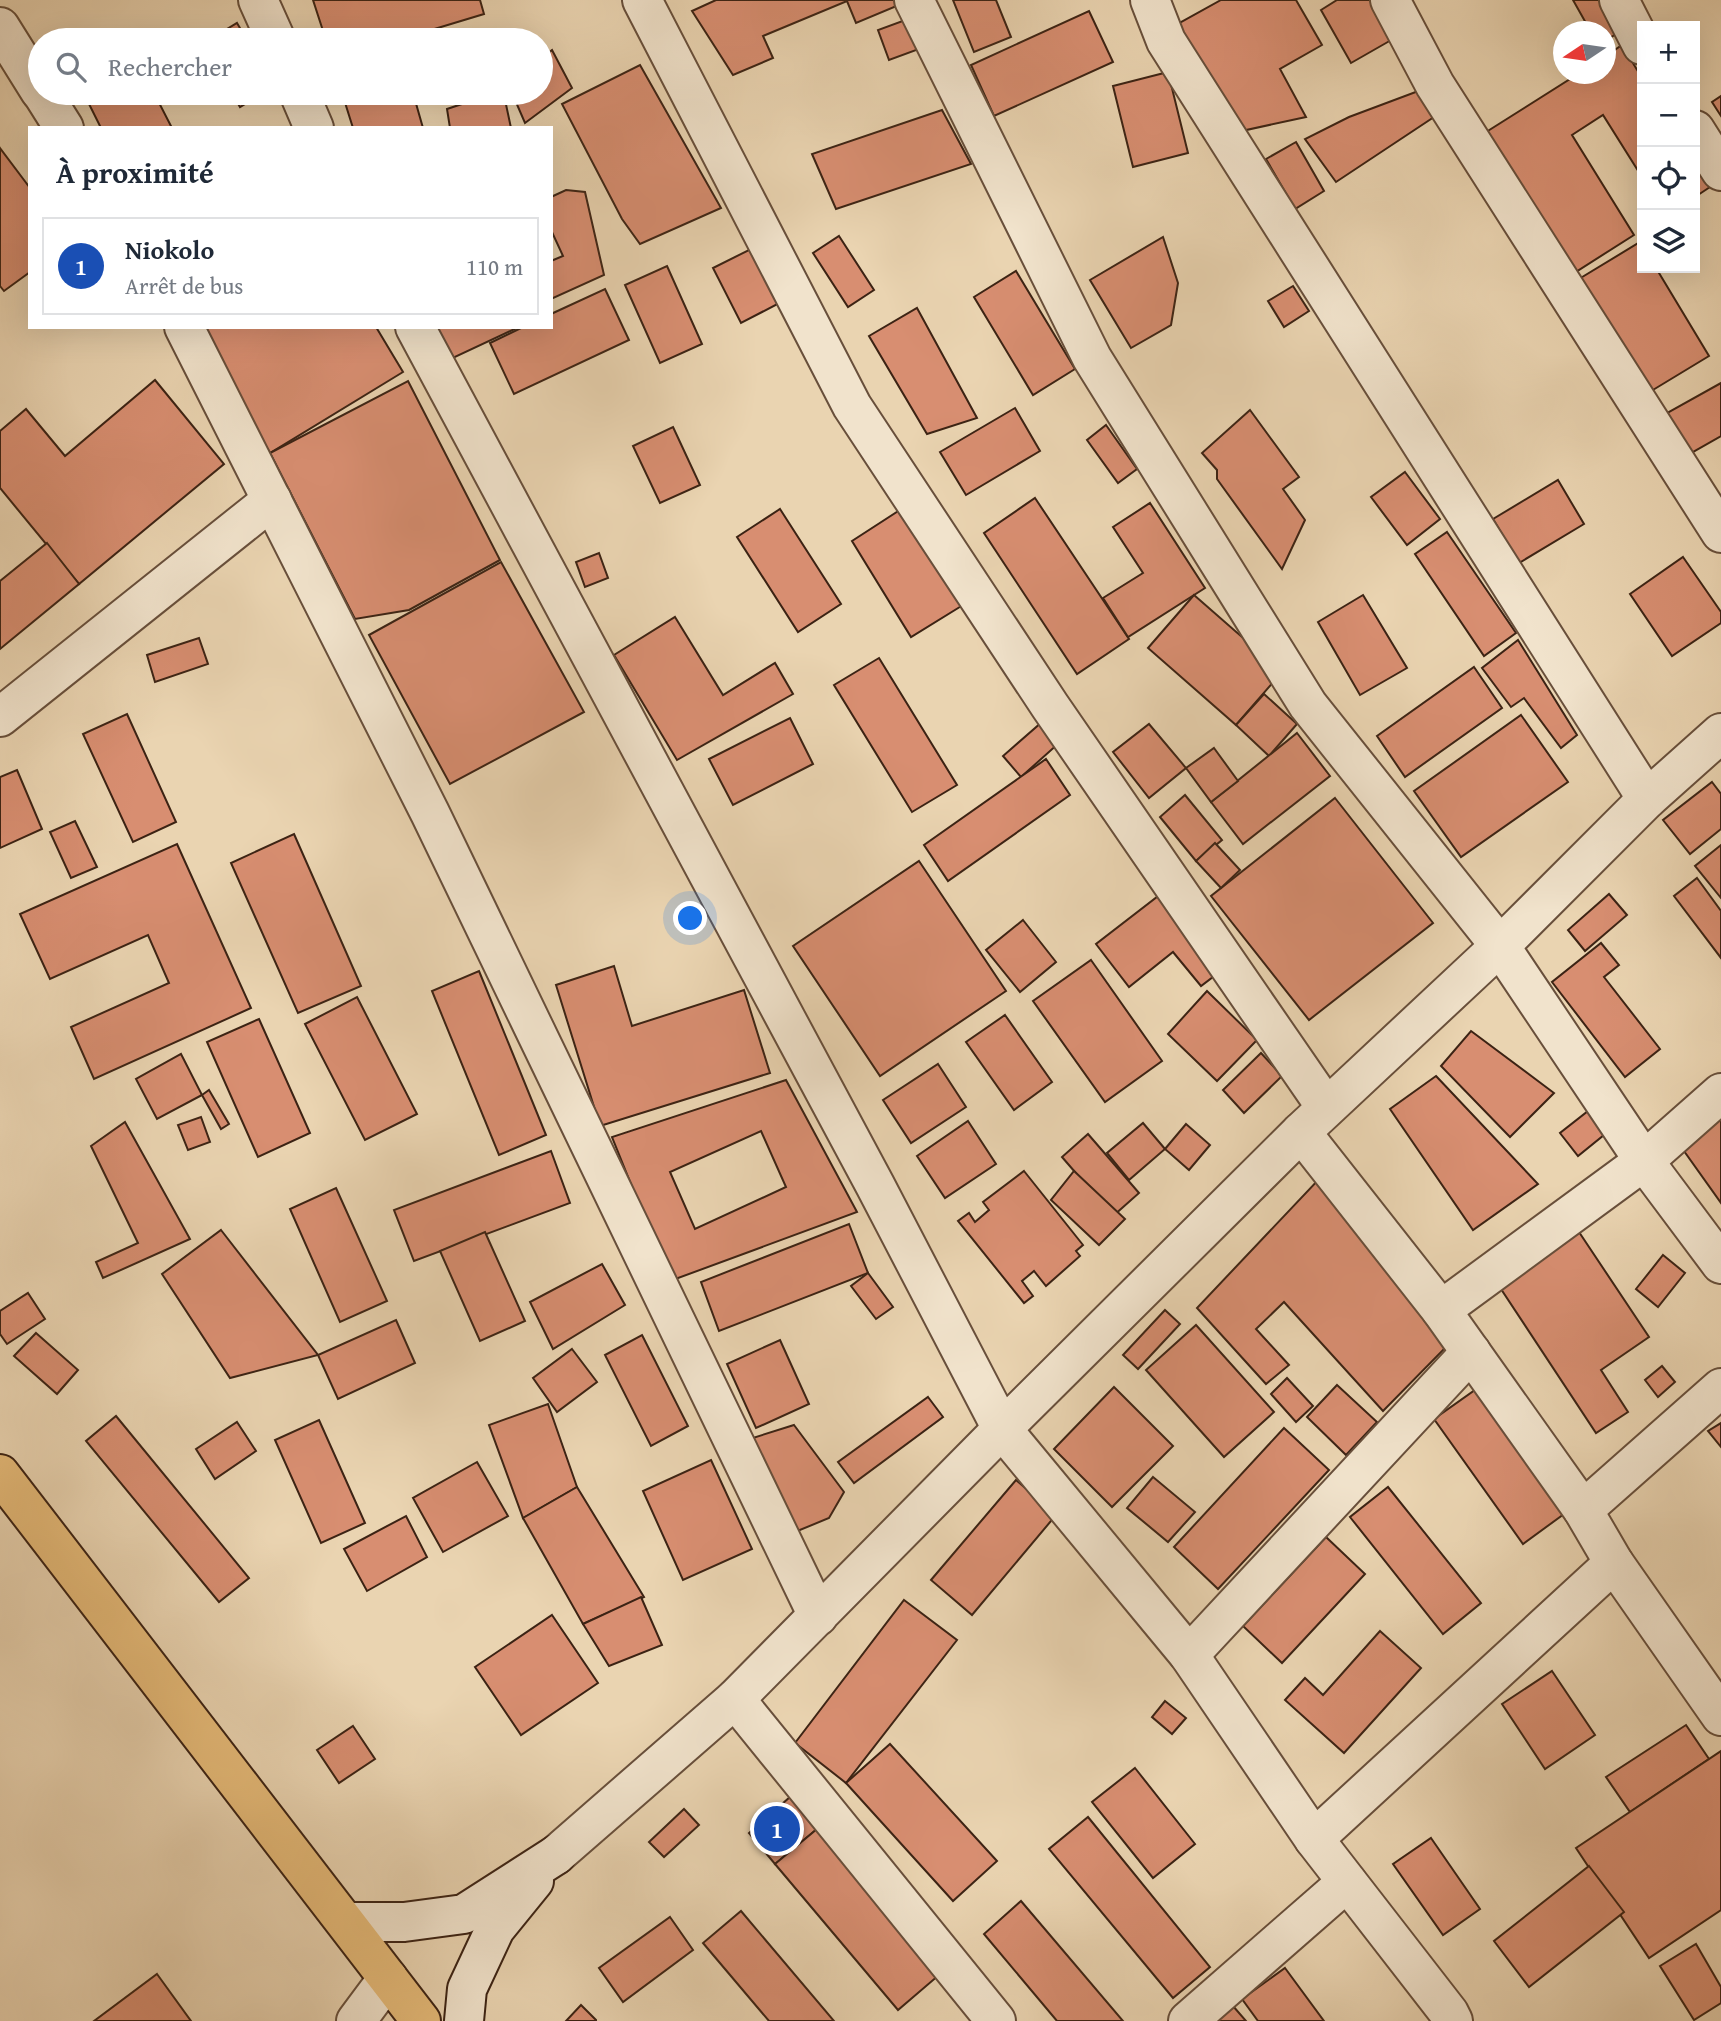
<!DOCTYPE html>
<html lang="fr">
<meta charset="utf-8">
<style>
body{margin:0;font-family:"Gentium Book Plus",serif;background:#f6f6f7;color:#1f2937}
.controls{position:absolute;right:21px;top:21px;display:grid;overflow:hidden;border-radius:0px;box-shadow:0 7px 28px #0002}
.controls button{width:63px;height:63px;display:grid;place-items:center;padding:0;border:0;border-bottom:2px solid #e0e1e3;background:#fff;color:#1f2937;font:35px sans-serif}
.compass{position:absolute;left:1553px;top:21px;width:63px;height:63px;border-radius:50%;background:#fff;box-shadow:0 7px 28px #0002;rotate:257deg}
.you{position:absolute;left:691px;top:919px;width:24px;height:24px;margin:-18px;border:5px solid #fff;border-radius:50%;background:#1a73e8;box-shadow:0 0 0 10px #1a73e833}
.badge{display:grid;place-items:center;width:46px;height:46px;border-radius:50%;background:#111827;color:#fff;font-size:23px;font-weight:700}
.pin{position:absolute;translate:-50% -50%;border:4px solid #fff;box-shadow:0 2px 7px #0006}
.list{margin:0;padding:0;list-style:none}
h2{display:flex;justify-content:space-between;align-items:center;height:91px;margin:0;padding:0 28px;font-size:30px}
h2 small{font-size:23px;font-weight:400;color:#747a83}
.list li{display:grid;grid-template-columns:46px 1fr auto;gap:21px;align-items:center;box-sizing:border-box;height:98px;margin:0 14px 14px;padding:0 14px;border:2px solid #e0e1e3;border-radius:0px}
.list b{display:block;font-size:26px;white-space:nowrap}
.list p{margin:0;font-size:23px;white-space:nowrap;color:#747a83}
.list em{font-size:23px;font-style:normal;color:#747a83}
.icon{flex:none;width:38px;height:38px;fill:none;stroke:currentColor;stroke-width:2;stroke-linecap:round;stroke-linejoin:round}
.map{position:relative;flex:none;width:1721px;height:2021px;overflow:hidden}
.search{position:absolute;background:#fff;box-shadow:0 7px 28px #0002;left:28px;top:28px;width:525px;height:77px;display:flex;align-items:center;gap:18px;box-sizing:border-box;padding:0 24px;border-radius:38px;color:#747a83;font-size:26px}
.panel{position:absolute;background:#fff;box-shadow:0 7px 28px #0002;left:28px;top:126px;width:525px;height:203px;border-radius:0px}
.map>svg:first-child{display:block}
</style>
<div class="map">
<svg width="1721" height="2021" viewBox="0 0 1721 2021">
<rect width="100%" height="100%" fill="#ead4b1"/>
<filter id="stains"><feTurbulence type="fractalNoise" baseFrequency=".00286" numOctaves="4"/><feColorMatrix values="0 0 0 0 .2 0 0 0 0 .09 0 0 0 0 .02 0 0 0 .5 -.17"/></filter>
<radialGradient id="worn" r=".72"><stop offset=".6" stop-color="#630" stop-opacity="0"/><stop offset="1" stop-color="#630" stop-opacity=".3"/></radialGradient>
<g fill="#d88e71" stroke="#3c2314" stroke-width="2" fill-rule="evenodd">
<path d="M313 0H480L484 14 398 40H326Z"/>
<path d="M716 0H897L899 5 856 23 847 1 763 36 773 58 733 75 692 11Z"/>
<path d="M953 0H996L1011 37 974 52Z"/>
<path d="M1221 0H1296L1322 45 1280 69 1306 117 1237 132 1176 25Z"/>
<path d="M1337 0H1370L1393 39 1351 63 1321 10Z"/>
<path d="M1573 0H1614L1630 26 1606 40V32H1591Z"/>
<path d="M1089 11 1113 62 994 116 971 65Z"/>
<path d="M908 19 919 49 889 60 878 30Z"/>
<path d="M237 23 247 40H209Z"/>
<path d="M1622 45 1642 78V177L1603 115 1572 135 1634 235 1571 275 1483 134 1578 74H1606V56Z"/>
<path d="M552 50 572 88 525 123 512 93H541V59Z"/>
<path d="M640 65 721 208 640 244 622 219 562 104Z"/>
<path d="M1168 72 1188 153 1133 167 1113 86Z"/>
<path d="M1421 90 1437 115 1336 182 1305 139 1349 117Z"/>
<path d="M105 93H154L172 128H101L88 102Z"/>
<path d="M232 93H263L240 107Z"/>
<path d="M342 93H413L423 128H353Z"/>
<path d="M495 93 504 95 511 128H450L447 109Z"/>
<path d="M1721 96V116L1712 102Z"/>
<path d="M942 110 971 164 836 209 812 154Z"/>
<path d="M1296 142 1324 191 1295 209 1266 159Z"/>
<path d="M0 148 30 188V272L4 291 0 286Z"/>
<path d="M1695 162 1710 187 1695 197Z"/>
<path d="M566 190 585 192 604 275 551 299V261L563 256 551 230V197Z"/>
<path d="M839 236 874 290 848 307 813 253Z"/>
<path d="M1163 237 1178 283 1171 325 1131 348 1090 280Z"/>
<path d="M1640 242 1642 246V268H1656L1709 356 1643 396 1574 282Z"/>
<path d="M759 245 787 299 741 323 713 268Z"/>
<path d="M667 266 702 344 660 363 625 285Z"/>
<path d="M1016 271 1075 369 1033 395 974 297Z"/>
<path d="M1293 286 1309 311 1284 327 1268 301Z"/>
<path d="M605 289 629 340 514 394 490 343 523 327H551V314Z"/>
<path d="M917 308 977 418 927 434 869 336Z"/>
<path d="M194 327H376L403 372 270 453Z"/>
<path d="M423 327H519L440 364Z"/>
<path d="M155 380 224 464 79 584 0 488V431L26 409 65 456Z"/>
<path d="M408 381 500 560 409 610 355 619 270 453Z"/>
<path d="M1721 383V436L1684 457 1662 416Z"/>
<path d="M1015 408 1040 451 966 495 940 452Z"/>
<path d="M1250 410 1299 477 1283 489 1305 520 1282 569 1217 479V470L1202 453Z"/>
<path d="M1106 425 1137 469 1118 483 1087 440Z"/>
<path d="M673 427 700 485 660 503 633 446Z"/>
<path d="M1405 472 1440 519 1407 545 1371 497Z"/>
<path d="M1558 480 1584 524 1519 563 1493 519Z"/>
<path d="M1035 498 1129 639 1077 674 984 533Z"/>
<path d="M1150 503 1205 588 1128 637 1103 598 1143 573 1113 527Z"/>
<path d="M903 508 963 605 911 637 852 541Z"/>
<path d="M780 509 841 604 798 632 737 537Z"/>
<path d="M1447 532 1516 633 1484 656 1415 554Z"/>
<path d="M47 543 79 584 0 649V581Z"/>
<path d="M599 553 608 578 585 587 576 562Z"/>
<path d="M1683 557 1721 612V623L1672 656 1630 594Z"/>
<path d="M501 562 584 712 450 784 369 635Z"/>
<path d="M1194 595 1282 672 1236 725 1148 648Z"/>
<path d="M1363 595 1407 668 1360 695 1318 622Z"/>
<path d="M675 617 723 695 775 663 793 694 677 760 614 655Z"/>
<path d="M199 638 208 664 155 682 147 655Z"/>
<path d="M1518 640 1577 735 1561 748 1524 698 1511 707 1482 668Z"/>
<path d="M879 658 957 785 912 812 834 685Z"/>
<path d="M1474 667 1502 708 1405 777 1377 736Z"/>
<path d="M1264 694 1297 724 1269 756 1236 725Z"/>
<path d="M127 714 176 822 133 842 83 734Z"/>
<path d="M1521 715 1568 782 1461 857 1414 791Z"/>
<path d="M790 718 813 764 733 805 709 759Z"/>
<path d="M1042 722 1059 743 1021 777 1003 756Z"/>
<path d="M1149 724 1186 768 1149 798 1113 752Z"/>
<path d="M1297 733 1330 776 1243 844 1211 802Z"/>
<path d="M1214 748 1238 781 1211 802 1186 768Z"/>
<path d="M1046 759 1070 795 948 881 924 845Z"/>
<path d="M17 770 42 829 0 848V777Z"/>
<path d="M1712 782 1721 794V829L1690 854 1663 820Z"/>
<path d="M1185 795 1222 840 1196 861 1160 817Z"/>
<path d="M1335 798 1433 923 1309 1020 1211 896Z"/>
<path d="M75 821 97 867 71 878 50 832Z"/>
<path d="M294 834 361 986 298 1013 231 863Z"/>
<path d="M1215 843 1240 870 1221 888 1196 861Z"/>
<path d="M177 844 251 1008 94 1079 71 1027 169 983 148 935 50 979 20 914Z"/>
<path d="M1721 845V898L1695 866Z"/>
<path d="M919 861 1006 991 880 1076 793 946Z"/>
<path d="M1697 878 1721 911V958L1674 896Z"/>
<path d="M1166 890 1226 967 1201 986 1173 952 1129 987 1096 944Z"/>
<path d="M1609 894 1627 915 1585 951 1568 930Z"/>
<path d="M1023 920 1056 962 1020 992 986 950Z"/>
<path d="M1601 943 1619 965 1604 977 1660 1049 1625 1077 1552 982Z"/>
<path d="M1091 960 1162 1061 1105 1102 1033 1001Z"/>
<path d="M614 966 632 1026 744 990 770 1073 600 1126 556 985Z"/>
<path d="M479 971 546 1135 499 1155 432 991Z"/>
<path d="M1207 991 1257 1040 1217 1081 1168 1034Z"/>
<path d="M357 997 417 1114 365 1140 305 1024Z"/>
<path d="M1005 1015 1052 1082 1014 1110 966 1042Z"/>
<path d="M259 1019 310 1133 258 1157 207 1042Z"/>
<path d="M1471 1031 1554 1093 1510 1137 1441 1066Z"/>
<path d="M1261 1053 1282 1076 1244 1113 1223 1090Z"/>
<path d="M181 1054 202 1095 157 1119 136 1079Z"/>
<path d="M938 1064 966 1107 911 1143 883 1100Z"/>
<path d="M1436 1076 1538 1184 1473 1230 1390 1109Z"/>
<path d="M786 1080 857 1212 670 1281 612 1137ZM761 1131 786 1187 695 1229 670 1172Z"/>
<path d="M209 1090 229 1124 221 1129 202 1095Z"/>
<path d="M1597 1104 1615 1126 1578 1156 1560 1133Z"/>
<path d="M201 1117 210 1142 188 1150 178 1125Z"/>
<path d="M1721 1120V1203L1679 1144 1696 1131Z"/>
<path d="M968 1121 996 1164 945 1198 917 1156Z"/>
<path d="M125 1122 190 1239 103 1278 96 1262 138 1243 91 1146Z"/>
<path d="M1143 1123 1165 1149 1129 1180 1107 1153Z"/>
<path d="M1186 1124 1210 1145 1189 1170 1165 1149Z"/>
<path d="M1088 1134 1139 1193 1113 1216 1062 1157Z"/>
<path d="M551 1151 570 1203 414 1261 394 1210Z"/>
<path d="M1024 1171 1083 1245 1076 1251 1080 1256 1046 1286 1034 1271 1022 1281 1033 1296 1024 1303 958 1221 969 1213 975 1222 989 1210 983 1202Z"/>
<path d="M1074 1171 1125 1219 1099 1245 1051 1200Z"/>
<path d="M1320 1178 1449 1344 1383 1411 1284 1302 1256 1329 1289 1365 1266 1384 1197 1308Z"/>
<path d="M336 1188 387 1301 340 1322 290 1209Z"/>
<path d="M849 1224 868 1273 719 1331 701 1282Z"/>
<path d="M221 1230 318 1355 230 1378 162 1274Z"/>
<path d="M485 1232 525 1321 480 1341 440 1251Z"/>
<path d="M1579 1232 1649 1337 1601 1370 1628 1412 1596 1433 1499 1286Z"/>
<path d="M1663 1255 1685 1273 1658 1307 1636 1289Z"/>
<path d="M602 1264 625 1305 553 1349 530 1302Z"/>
<path d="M868 1273 893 1307 876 1319 851 1286Z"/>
<path d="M28 1293 45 1319 7 1344 0 1334V1311Z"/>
<path d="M1165 1310 1180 1324 1138 1369 1123 1355Z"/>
<path d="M396 1320 415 1363 338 1399 318 1355Z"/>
<path d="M1196 1325 1274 1412 1224 1457 1146 1370Z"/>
<path d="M36 1333 78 1370 57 1394 14 1356Z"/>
<path d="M642 1335 688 1426 651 1446 605 1355Z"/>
<path d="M780 1340 809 1404 756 1428 727 1364Z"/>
<path d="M572 1349 597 1382 557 1412 533 1378Z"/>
<path d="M1662 1366 1675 1382 1658 1397 1645 1380Z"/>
<path d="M1287 1378 1313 1406 1296 1422 1271 1394Z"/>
<path d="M1337 1385 1377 1422 1346 1455 1307 1417Z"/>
<path d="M1114 1387 1173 1446 1112 1507 1054 1449Z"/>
<path d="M1475 1390 1564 1514 1523 1544 1434 1419Z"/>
<path d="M928 1397 943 1417 854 1483 838 1462Z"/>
<path d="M548 1404 577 1487 523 1518 489 1425Z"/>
<path d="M116 1416 249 1578 219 1602 86 1441Z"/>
<path d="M319 1420 365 1523 321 1543 275 1440Z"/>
<path d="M237 1422 256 1451 215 1479 196 1449Z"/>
<path d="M1721 1423V1447L1708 1431Z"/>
<path d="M794 1425 844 1492 829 1518 795 1532 740 1442Z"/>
<path d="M1284 1428 1329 1470 1218 1589 1174 1547Z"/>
<path d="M711 1460 752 1549 683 1580 643 1491Z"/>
<path d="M477 1462 508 1516 443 1552 413 1498Z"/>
<path d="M1153 1477 1195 1512 1168 1542 1127 1508Z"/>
<path d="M1016 1480 1056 1515 972 1615 931 1580Z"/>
<path d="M577 1487 644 1597 583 1624 523 1518Z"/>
<path d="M1388 1487 1481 1603 1443 1634 1350 1517Z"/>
<path d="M406 1516 427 1557 367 1591 344 1549Z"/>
<path d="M1326 1537 1365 1574 1282 1663 1243 1626Z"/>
<path d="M641 1597 662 1645 609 1666 583 1624Z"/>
<path d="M904 1600 957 1640 846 1783 795 1743Z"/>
<path d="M552 1615 598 1683 521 1735 475 1667Z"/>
<path d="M1380 1631 1421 1668 1344 1753 1285 1700 1305 1678 1323 1695Z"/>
<path d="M1552 1671 1595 1735 1545 1769 1502 1704Z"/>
<path d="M1165 1701 1186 1718 1172 1734 1152 1717Z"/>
<path d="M1686 1725 1709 1759 1630 1812 1606 1777Z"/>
<path d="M353 1726 375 1759 339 1783 317 1750Z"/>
<path d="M890 1744 997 1861 953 1901 846 1783Z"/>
<path d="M1721 1751V1910L1649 1958 1576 1848Z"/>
<path d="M1135 1768 1195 1844 1153 1878 1092 1802Z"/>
<path d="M790 1797 817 1829 775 1864 749 1833Z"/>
<path d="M684 1809 699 1825 664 1857 649 1842Z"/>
<path d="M1088 1817 1210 1967 1173 1998 1049 1849Z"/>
<path d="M817 1829 939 1975 898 2010 775 1864Z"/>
<path d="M1431 1838 1480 1909 1443 1935 1393 1864Z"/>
<path d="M1589 1866 1624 1912 1529 1987 1494 1941Z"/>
<path d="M1021 1901 1123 2021H1057L984 1934Z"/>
<path d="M741 1911 834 2021H769L703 1943Z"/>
<path d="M670 1917 693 1950 623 2002 599 1968Z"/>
<path d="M1696 1944 1721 1987V2003L1694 2020 1660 1966Z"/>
<path d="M1285 1968 1324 2021H1258L1242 1999Z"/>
<path d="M157 1974 191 2021H94Z"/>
<path d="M581 2005 596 2020V2021H566Z"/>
<path d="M1233 2006 1246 2021H1216Z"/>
</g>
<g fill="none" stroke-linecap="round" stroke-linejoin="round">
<defs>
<g id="minor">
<path d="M258 0 276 40"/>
<path d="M642 0 852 406 1050 706 1326 1107"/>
<path d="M914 0 1092 358 1308 705 1500 946 1644 1161 1721 1264"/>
<path d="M1150 0 1166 41 1647 799"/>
<path d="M1390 0 1435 85 1721 533"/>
<path d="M1619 0 1642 45"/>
<path d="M0 27 40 91"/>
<path d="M42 93 64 128"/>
<path d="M299 93 314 128"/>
<path d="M1695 130 1721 171"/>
<path d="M184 327 430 813 818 1616"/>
<path d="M415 327 875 1185 1002 1429 1189 1655 1314 1839 1449 2013 1453 2021"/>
<path d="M0 717 272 500"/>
<path d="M1301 1132 1441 1310 1583 1510 1614 1563 1721 1716"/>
<path d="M1441 1310 1644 1161 1721 1093"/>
<path d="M1583 1510 1721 1388"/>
<path d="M1189 1655 1471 1352"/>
<path d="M735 1699 996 2021"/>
<path d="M1314 1839 1614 1563"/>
<path d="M356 2021 388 1978"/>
<path d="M1188 2021 1347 1882"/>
</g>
<path id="tertiary" d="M556 1855 735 1699 1002 1429 1301 1132 1500 946 1647 799 1721 733"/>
<g id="secondary">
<path d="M346 1922H404L464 1914 556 1855"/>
<path d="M464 2021 467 1989 495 1929 534 1881"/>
</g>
<path id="primary" d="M0 1474 421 2021"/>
</defs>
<use href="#minor" stroke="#684f3b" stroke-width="42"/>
<use href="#tertiary" stroke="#684f3b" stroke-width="42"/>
<use href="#secondary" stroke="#3c2314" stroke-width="42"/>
<use href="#primary" stroke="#3c2314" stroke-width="42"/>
<use href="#minor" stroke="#f1e3cc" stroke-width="38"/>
<use href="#tertiary" stroke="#f1e3cc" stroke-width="38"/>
<use href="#secondary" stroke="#f1e3cc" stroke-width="38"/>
<use href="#primary" stroke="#e5ba78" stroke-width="38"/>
</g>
<rect width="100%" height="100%" filter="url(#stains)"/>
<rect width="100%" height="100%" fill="url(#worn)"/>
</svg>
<div class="controls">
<button>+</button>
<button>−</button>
<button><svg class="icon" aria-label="locate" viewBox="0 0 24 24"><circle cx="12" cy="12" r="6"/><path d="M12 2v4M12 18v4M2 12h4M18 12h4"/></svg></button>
<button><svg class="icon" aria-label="layers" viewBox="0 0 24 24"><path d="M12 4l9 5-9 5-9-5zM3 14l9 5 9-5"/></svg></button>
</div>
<svg class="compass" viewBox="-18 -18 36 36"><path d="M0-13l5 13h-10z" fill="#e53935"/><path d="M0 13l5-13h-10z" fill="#747a83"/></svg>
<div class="you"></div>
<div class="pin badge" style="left:777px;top:1829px;background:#1a4fb4">1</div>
<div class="search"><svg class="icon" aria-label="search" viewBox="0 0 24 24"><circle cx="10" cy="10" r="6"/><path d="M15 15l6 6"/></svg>Rechercher</div>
<section class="panel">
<h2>À proximité<small></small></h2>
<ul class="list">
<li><span class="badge" style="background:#1a4fb4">1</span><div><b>Niokolo</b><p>Arrêt de bus</p></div><em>110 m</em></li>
</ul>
</section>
</div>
